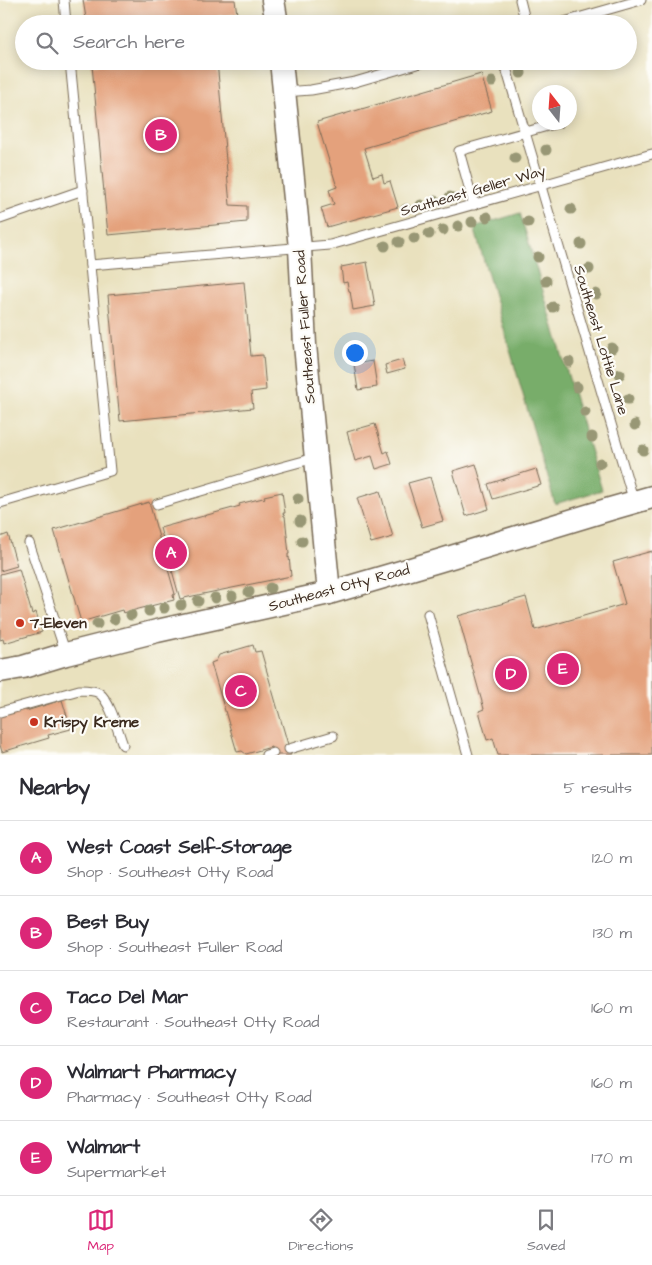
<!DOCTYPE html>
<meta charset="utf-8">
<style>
body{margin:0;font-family:"Architects Daughter",sans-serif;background:#f7f7f7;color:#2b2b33}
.compass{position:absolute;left:532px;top:85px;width:45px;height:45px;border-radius:50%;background:#fff;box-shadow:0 2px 12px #0003;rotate:343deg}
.you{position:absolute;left:354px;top:352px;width:18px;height:18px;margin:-12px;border:4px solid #fff;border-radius:50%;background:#1a73e8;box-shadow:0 0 0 8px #1a73e833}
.badge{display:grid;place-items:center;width:32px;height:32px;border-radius:50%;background:#db2777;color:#fff;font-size:16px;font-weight:700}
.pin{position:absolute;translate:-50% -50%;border:2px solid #fff;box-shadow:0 1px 5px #0006}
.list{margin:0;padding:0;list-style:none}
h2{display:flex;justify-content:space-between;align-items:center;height:65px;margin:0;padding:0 20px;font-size:21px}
h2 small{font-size:16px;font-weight:400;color:#7c7c81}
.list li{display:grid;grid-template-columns:32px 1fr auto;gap:15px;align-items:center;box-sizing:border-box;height:75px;padding:0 20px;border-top:1px solid #e1e1e2}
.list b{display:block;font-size:19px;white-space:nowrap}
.list p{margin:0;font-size:16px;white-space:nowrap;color:#7c7c81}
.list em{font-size:16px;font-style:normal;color:#7c7c81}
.icon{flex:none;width:28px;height:28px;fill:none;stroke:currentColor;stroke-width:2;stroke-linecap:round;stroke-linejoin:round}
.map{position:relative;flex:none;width:652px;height:755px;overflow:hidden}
.search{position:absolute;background:#fff;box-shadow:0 2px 12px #0003;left:15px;right:15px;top:15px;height:55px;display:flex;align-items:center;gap:12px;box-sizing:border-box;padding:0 18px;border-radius:28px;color:#7c7c81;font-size:19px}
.sheet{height:440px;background:#fff}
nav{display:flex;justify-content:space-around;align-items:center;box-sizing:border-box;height:70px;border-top:1px solid #e1e1e2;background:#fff;font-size:14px;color:#7c7c81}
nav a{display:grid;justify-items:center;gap:2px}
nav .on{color:#db2777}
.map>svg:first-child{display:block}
</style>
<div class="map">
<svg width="652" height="755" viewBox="0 0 652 755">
<rect width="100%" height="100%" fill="#fdfcf7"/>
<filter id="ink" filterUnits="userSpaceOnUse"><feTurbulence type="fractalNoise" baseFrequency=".02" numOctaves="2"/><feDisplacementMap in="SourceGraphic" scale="10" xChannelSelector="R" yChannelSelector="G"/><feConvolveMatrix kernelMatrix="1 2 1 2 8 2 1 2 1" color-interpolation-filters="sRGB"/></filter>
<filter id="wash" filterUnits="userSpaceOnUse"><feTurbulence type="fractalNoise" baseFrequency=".0096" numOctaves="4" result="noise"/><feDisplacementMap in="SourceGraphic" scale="20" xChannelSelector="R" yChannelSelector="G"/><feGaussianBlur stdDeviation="1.12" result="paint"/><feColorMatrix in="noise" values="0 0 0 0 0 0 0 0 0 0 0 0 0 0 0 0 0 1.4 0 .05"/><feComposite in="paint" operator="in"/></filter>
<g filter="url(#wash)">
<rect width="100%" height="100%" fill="#e9e1be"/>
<path fill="#78ad6a" stroke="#5a6c44" d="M520 213 602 490 555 504 474 227Z"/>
<g id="blocks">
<g fill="#e4a17b">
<path d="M83 0H235L237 14 217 16 218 24H87Z"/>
<path d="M127 61H217L230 205 247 206V222L108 235 92 65Z"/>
<path d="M481 74 492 111 364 148 373 177 382 174 384 183 390 181 398 207 327 227 321 208 334 204 329 190 337 187 317 122Z"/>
<path d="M367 262 375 306 353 310 350 291H349L347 282 343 283 341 267Z"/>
<path d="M244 282 251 356 263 355 266 390 251 392 253 408 120 421 108 295Z"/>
<path d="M402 360 405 369 387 374 385 365Z"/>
<path d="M373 361 377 387 358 390 354 364Z"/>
<path d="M375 424 384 453 388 451 392 464 376 469 372 456 355 461 347 432Z"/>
<path d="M476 464 489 509 466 516 453 471Z"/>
<path d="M536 469 541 485 493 499 488 484Z"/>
<path d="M430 477 443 521 422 527 408 483Z"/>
<path d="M380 491 393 537 371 543 357 498Z"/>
<path d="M282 492 285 513H283L284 516H285L289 554H288V558L289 557 291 576 193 596 180 599 160 528 240 506 239 504 263 498V499L265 498 264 496Z"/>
<path d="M149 502 175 594 173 595 174 600 123 613 122 610 81 622 54 530Z"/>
<path d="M8 534 17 566 0 571V537Z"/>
<path d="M652 551V755H498L493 738 487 740 479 711 484 709 458 616 526 597 535 630 625 604 613 562Z"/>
<path d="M19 569 32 614 36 612 42 632 4 643 3 639 0 640V574Z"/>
<path d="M253 645 255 652 261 651 291 755H273L271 747 246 754 242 751 237 752 211 663 216 661 219 655Z"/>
<path d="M62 700 71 729 48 735 49 738 2 752 0 745V714L25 707 26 711Z"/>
</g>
</g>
</g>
<g filter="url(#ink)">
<use href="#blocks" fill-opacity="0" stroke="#786a56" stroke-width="1"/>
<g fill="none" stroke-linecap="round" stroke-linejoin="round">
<defs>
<g id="service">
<path d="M64 0 66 24"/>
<path d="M520 0 526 24"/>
<path d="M557 24 641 0"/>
<path d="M504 61 634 502"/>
<path d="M284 92 311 90 355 82 427 61"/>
<path d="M474 205 459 151 558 123"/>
<path d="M0 219 83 190"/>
<path d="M90 265 330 245 652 154"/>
<path d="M0 503 110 471 70 61"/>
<path d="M157 504 278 468 315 458"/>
<path d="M29 543 66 654"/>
<path d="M428 614 468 755"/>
<path d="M0 712 79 690C86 690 94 690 99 693 111 702 118 732 123 745"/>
<path d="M289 749 333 736"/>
<path d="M266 755 273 753"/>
</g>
<g id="tertiary">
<path d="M273 0 277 24"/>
<path d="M281 61 300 248 305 345 329 593"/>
<path d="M0 671 23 667 66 654 157 631 329 593 438 561 610 509 652 497"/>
</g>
</defs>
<use href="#service" stroke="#786a56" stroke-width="11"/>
<use href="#tertiary" stroke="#786a56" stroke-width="25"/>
<use href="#service" stroke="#fff" stroke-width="9"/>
<use href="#tertiary" stroke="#fff" stroke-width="22"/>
</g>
<g fill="#989775">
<circle cx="521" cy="73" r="5.5"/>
<circle cx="492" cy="82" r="5.5"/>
<circle cx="546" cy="150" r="5.5"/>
<circle cx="515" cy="158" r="5.5"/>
<circle cx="450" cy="197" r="5.5"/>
<circle cx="435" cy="201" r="5.5"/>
<circle cx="421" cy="205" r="5.5"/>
<circle cx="406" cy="209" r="5.5"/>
<circle cx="571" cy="209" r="5.5"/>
<circle cx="487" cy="217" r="5.5"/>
<circle cx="472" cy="222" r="5.5"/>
<circle cx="528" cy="222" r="5.5"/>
<circle cx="458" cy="226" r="5.5"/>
<circle cx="443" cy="230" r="5.5"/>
<circle cx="429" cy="234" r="5.5"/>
<circle cx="414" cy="238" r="5.5"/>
<circle cx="399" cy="242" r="5.5"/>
<circle cx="581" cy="244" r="5.5"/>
<circle cx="385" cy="246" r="5.5"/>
<circle cx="538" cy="257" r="5.5"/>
<circle cx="589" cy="269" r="5.5"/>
<circle cx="546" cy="281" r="5.5"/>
<circle cx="596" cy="294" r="5.5"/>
<circle cx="553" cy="307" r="5.5"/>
<circle cx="612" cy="348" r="5.5"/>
<circle cx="569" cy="362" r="5.5"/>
<circle cx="620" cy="374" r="5.5"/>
<circle cx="577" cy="387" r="5.5"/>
<circle cx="628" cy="399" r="5.5"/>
<circle cx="585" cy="412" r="5.5"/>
<circle cx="635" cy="425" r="5.5"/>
<circle cx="592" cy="437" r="5.5"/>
<circle cx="643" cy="450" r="5.5"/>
<circle cx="600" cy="463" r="5.5"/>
<circle cx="298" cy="499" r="5.5"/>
<circle cx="300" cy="521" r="5.5"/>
<circle cx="302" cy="541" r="5.5"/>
<circle cx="270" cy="588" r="5.5"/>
<circle cx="249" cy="592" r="5.5"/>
<circle cx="232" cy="596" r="5.5"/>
<circle cx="215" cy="598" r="5.5"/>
<circle cx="198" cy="601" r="5.5"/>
<circle cx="181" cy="605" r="5.5"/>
<circle cx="164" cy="608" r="5.5"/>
<circle cx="149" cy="611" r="5.5"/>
<circle cx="131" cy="615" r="5.5"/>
<circle cx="114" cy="619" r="5.5"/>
<circle cx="97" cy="624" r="5.5"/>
</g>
</g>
<g fill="#c8321e" stroke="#fdfcf7" stroke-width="2">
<circle cx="20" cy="623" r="5"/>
<circle cx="34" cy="722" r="5"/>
</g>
<g text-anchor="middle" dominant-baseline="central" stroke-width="4.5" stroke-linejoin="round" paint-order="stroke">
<g font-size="15" fill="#3b2a1e" stroke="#fdfcf7">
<text transform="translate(473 191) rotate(-16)">Southeast Geller Way</text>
<text transform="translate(305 327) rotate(-94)">Southeast Fuller Road</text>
<text transform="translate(601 340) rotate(73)">Southeast Lottie Lane</text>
<text transform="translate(339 588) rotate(-15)">Southeast Otty Road</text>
</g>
<g font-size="15" font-weight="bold" fill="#3b2a1e" stroke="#fdfcf7" text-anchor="start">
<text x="30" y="623">7-Eleven</text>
<text x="44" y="722">Krispy Kreme</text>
</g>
</g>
</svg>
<svg class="compass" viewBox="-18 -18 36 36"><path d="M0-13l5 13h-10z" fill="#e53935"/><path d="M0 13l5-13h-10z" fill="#7c7c81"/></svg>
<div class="you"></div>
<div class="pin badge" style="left:171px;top:553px">A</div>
<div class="pin badge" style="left:161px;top:135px">B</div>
<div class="pin badge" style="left:241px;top:691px">C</div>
<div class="pin badge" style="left:511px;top:674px">D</div>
<div class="pin badge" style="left:563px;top:669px">E</div>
<div class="search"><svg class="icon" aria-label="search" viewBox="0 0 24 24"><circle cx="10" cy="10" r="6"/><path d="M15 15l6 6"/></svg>Search here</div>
</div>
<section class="sheet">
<h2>Nearby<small>5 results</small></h2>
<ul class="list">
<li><span class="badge">A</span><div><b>West Coast Self-Storage</b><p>Shop · Southeast Otty Road</p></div><em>120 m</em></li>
<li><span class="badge">B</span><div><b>Best Buy</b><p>Shop · Southeast Fuller Road</p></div><em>130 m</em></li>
<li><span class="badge">C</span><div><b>Taco Del Mar</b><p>Restaurant · Southeast Otty Road</p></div><em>160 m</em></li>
<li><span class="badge">D</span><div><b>Walmart Pharmacy</b><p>Pharmacy · Southeast Otty Road</p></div><em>160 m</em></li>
<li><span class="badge">E</span><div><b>Walmart</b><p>Supermarket</p></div><em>170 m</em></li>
</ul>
</section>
<nav>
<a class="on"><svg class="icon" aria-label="map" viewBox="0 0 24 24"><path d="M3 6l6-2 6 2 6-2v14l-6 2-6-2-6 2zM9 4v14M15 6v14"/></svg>Map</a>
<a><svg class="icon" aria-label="directions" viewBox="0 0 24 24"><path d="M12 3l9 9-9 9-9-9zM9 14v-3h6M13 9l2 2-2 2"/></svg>Directions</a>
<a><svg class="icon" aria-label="saved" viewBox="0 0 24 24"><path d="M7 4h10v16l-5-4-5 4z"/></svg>Saved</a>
</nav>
